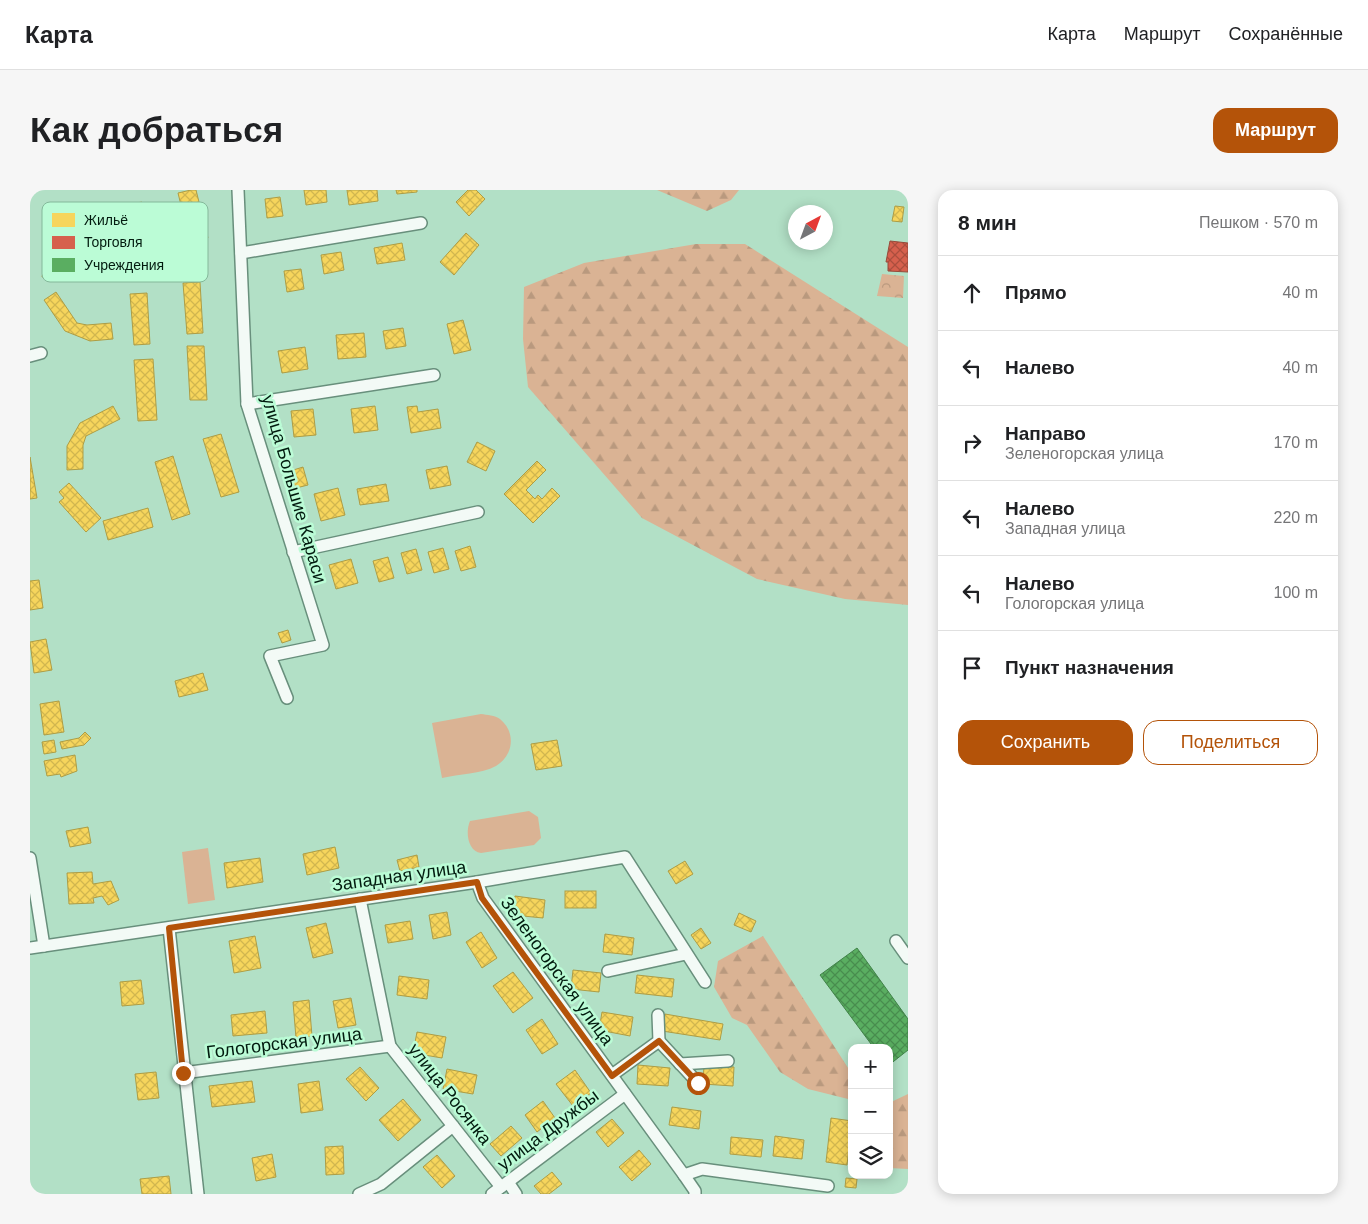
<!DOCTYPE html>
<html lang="ru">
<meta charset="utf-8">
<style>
body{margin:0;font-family:Arial,sans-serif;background:#f6f6f6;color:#202124}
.controls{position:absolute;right:15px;bottom:15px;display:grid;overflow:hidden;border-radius:10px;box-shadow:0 2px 12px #0003}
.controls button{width:45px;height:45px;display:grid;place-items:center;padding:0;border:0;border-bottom:1px solid #e0e0e0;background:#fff;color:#202124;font:25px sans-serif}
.compass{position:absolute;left:758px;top:15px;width:45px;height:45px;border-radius:50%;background:#fff;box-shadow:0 2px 12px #0003;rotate:41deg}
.stop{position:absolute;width:15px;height:15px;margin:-11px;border:4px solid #b45309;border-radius:50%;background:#fff}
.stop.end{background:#b45309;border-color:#fff;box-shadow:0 1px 5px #0008}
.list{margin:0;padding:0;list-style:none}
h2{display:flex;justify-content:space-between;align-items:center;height:65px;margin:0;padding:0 20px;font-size:21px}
h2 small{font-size:16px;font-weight:400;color:#757577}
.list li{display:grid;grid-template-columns:32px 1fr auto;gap:15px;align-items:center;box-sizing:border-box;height:75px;padding:0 20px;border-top:1px solid #e0e0e0}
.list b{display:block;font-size:19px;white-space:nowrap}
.list p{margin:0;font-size:16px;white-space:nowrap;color:#757577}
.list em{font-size:16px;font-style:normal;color:#757577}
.actions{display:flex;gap:10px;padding:15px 20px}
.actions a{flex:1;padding:11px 0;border:1px solid #b45309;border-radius:15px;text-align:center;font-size:18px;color:#b45309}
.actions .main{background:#b45309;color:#fff}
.icon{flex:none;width:28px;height:28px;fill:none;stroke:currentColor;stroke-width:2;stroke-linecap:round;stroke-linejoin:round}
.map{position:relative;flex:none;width:878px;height:1004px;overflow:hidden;border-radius:15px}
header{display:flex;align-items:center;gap:30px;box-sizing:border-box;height:70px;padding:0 25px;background:#fff;border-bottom:1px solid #e0e0e0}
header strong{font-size:24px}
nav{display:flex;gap:28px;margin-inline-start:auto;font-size:18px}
.intro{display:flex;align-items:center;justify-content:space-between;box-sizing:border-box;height:120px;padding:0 30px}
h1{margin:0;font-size:35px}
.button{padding:12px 22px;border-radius:15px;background:#b45309;color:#fff;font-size:18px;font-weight:700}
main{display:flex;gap:30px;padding:0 30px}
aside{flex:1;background:#fff;border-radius:15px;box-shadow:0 2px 12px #0003}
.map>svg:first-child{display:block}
</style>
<header>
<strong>Карта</strong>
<nav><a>Карта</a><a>Маршрут</a><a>Сохранённые</a></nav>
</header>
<div class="intro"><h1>Как добраться</h1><a class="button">Маршрут</a></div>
<main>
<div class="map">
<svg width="878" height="1004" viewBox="0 0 878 1004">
<defs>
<pattern id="forest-firs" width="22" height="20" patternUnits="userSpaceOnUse" patternTransform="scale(1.25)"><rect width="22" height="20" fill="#dab394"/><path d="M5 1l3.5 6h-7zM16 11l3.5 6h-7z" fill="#b9997e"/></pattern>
<pattern id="park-crowns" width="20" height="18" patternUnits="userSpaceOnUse" patternTransform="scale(1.25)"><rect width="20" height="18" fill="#dab394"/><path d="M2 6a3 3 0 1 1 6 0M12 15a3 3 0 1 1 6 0" fill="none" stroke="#b9997e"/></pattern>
<pattern id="homes-cross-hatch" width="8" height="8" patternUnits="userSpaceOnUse" patternTransform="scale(1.25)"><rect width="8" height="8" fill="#f6d55c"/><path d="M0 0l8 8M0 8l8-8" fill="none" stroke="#d1b64f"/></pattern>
<pattern id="shops-cross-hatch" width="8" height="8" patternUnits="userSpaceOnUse" patternTransform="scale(1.25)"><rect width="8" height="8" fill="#d6604d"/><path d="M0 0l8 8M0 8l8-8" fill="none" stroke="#ab4e3e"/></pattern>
<pattern id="public-cross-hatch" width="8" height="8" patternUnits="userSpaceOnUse" patternTransform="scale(1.25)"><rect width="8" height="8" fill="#5aae61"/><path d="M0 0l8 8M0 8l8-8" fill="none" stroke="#488d4e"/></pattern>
</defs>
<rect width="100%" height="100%" fill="#b2e0c6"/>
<g fill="#dab394">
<path d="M451 524C457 525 465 525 470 529 486 542 484 565 466 576 451 584 429 584 412 588L402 533Z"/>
<path d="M499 621 508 627 511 648 504 655 451 663C438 662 435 642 440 631Z"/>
<path d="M178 658 185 710 158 714 152 662Z"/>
</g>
<g fill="url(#forest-firs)">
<path d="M627 0H709L701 10 677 21Z"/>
<path d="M666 54H715L878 157V415L815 409 727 389 612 328 498 197 493 149 494 97 554 73Z"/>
<path d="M733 746 822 884V910L778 899 750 882 717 835 702 828 684 797 688 771Z"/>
<path d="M878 904V979L859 978V913Z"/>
</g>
<path fill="url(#park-crowns)" d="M852 84 874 86 873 108 847 106Z"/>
<g fill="url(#homes-cross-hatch)" stroke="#ad9d45">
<path d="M161 0H166L178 48 160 52 148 3Z"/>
<path d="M274 0H296L297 12 276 15Z"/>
<path d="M317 0H347L348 11 319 15Z"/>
<path d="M366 0H387V2L367 4Z"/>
<path d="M438 0H446L455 9 439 26 426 12Z"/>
<path d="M250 7 253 26 237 28 235 9Z"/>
<path d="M112 12 121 63 105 66 95 15Z"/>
<path d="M865 16 874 17 872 32 862 31Z"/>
<path d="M71 35 75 49 39 58 34 67 28 90 12 87 17 64 35 45Z"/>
<path d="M436 43 449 55 424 85 410 72Z"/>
<path d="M372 53 375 70 347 74 344 58Z"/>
<path d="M311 62 314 80 294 84 291 65Z"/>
<path d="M271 79 274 99 257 102 254 81Z"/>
<path d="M170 92 173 143 157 144 153 93Z"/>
<path d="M26 102 47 133 57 135 81 133 83 149 60 151 35 141 14 110Z"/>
<path d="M117 103 120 154 104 155 100 104Z"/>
<path d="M433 130 441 160 424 164 417 134Z"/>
<path d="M373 138 376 156 356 159 353 141Z"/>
<path d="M334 143 336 167 308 169 306 145Z"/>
<path d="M157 156H174L177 210H160Z"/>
<path d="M275 157 278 179 252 183 248 161Z"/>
<path d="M123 169 127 230 108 231 104 170Z"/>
<path d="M83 216 90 229 56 246 53 255V279L37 280V256L50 233Z"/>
<path d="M345 216 348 240 324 243 321 219Z"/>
<path d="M387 216 388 222 408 219 411 238 381 243 377 217Z"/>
<path d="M283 219 286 245 264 247 261 221Z"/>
<path d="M191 244 209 302 191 307 173 249Z"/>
<path d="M447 252 465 261 456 281 437 272Z"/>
<path d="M143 266 160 324 142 330 125 272Z"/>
<path d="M0 267 7 308 0 309Z"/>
<path d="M507 271 516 280 496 300 505 309 508 305 512 309 522 298 530 306 503 333 474 304Z"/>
<path d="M417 276 421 295 400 299 396 280Z"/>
<path d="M273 277 278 295 262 299 257 282Z"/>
<path d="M39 293 71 328 56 342 29 312 34 308 29 302Z"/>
<path d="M356 294 359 311 330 315 327 299Z"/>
<path d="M308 298 315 325 291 331 284 304Z"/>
<path d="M118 318 123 337 78 350 73 331Z"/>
<path d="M440 356 446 377 431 381 425 361Z"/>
<path d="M413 358 419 379 404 383 398 362Z"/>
<path d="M386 359 392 380 377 384 371 363Z"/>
<path d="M358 367 364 388 349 392 343 371Z"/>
<path d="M321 369 328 393 306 399 299 375Z"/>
<path d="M9 390 13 418 0 420V391Z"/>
<path d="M258 440 261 450 252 453 248 443Z"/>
<path d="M16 449 22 480 4 483 0 452Z"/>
<path d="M173 483 178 500 149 507 145 491Z"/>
<path d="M29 511 34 542 14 545 10 514Z"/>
<path d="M55 542 61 548 54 555 32 559 30 552 49 548Z"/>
<path d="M24 550 26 562 14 564 12 552Z"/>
<path d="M527 550 532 576 506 580 501 554Z"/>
<path d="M45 565 47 581 31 587 30 584 17 586 14 571Z"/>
<path d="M58 637 61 653 40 657 36 641Z"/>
<path d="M305 657 309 678 277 685 273 664Z"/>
<path d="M387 665 389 677 370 681 367 670Z"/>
<path d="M230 668 233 692 197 698 194 673Z"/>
<path d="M655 671 663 684 646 694 638 681Z"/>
<path d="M62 682 63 694 81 691 89 710 78 715 72 706 63 708 64 713 39 714 37 683Z"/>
<rect x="535" y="701" width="31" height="17"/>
<path d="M485 706 515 710 513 728 483 725Z"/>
<path d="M417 722 421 745 403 749 399 725Z"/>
<path d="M709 723 726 731 721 742 704 735Z"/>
<path d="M380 731 383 749 358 753 355 735Z"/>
<path d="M296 733 303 763 283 768 276 738Z"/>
<path d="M671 738 681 753 671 759 661 745Z"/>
<path d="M451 742 467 768 452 778 436 752Z"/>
<path d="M575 744 604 748 602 765 573 762Z"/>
<path d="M225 746 231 778 204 783 199 751Z"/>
<path d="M543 780 571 783 569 802 541 799Z"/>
<path d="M483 782 503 808 483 823 463 796Z"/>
<path d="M607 785 644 789 642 807 605 803Z"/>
<path d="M369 786 399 790 397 809 367 805Z"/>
<path d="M111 790 114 814 92 816 90 792Z"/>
<path d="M321 808 326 835 308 838 303 811Z"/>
<path d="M279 810 282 846 266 848 263 812Z"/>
<path d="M235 821 237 843 203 846 201 825Z"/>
<path d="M572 822 603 827 600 846 569 840Z"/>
<path d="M635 824 693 834 690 850 632 841Z"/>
<path d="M512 829 528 854 512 864 496 840Z"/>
<path d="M387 842 416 847 412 868 383 863Z"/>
<path d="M608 875 640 878 638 896 607 894Z"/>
<path d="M674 875 704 877 703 896 673 894Z"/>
<path d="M330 877 349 898 336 911 316 889Z"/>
<path d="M417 879 447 885 443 904 413 899Z"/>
<path d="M545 880 561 903 543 916 526 894Z"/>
<path d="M126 882 129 908 108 910 105 884Z"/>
<path d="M222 891 225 912 182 917 179 896Z"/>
<path d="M289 891 293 920 271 923 268 894Z"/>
<path d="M373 909 391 930 368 951 349 930Z"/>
<path d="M513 911 525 928 507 942 495 925Z"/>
<path d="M642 917 671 921 669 939 639 935Z"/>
<path d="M801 928 822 931 817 975 796 972Z"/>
<path d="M582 929 594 943 578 957 566 942Z"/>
<path d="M481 936 492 948 471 966 460 954Z"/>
<path d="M745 946 774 950 772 969 743 966Z"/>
<path d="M701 947 733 950 731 967 700 964Z"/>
<path d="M313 956 314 984 296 985 295 957Z"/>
<path d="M609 960 621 974 602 991 589 977Z"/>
<path d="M242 964 246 987 226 991 222 968Z"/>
<path d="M407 965 425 986 412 998 393 977Z"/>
<path d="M522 982 532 994 519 1004H511L504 996Z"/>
<path d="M139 986 141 1004H112L110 989Z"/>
<path d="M816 988 827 989 826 998 815 997Z"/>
</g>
<path fill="url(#shops-cross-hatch)" stroke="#964b3a" d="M860 51 878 53V82L858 81V72H856Z"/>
<path fill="url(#public-cross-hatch)" stroke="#408248" d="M827 758 878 829V860L859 875V858H844L790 785Z"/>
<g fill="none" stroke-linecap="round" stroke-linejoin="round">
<defs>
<g id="minor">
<path d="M208 0 217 214 293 455 240 466 257 508"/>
<path d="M211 63 391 33"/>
<path d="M0 166 11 163"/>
<path d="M217 214 404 185"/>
<path d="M263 362 448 322"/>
<path d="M0 668 14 756"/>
<path d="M447 692 453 708 654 985 665 1001V1004"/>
<path d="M330 709 360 856 471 997"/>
<path d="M139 738 168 1004"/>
<path d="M866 751 878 768"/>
<path d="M0 758 447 692 595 667 675 792"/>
<path d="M578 781 656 764"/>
<path d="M629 851 668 893"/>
<path d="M650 874 698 871"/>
<path d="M153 883 360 856"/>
<path d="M582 885 629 851 628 825"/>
<path d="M654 985 672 979 798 996"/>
<path d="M478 992 486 1004"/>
<path d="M329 1004 351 994 423 936"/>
<path d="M462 1004 595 904"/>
</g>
</defs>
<use href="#minor" stroke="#688f7c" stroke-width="14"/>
<use href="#minor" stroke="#f3faf6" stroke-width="11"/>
</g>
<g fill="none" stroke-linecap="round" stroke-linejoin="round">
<path stroke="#b45309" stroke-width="6" d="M153 883 139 738 447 692 452 708 582 886 629 851 668 893"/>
</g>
<g text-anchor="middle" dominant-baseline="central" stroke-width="5" stroke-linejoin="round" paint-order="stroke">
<g font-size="18" fill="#021b0f" stroke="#bbfcd6">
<text transform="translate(264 299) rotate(74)">улица Большие Караси</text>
<text transform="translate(369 686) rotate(-8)">Западная улица</text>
<text transform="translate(527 781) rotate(54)">Зеленогорская улица</text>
<text transform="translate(254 853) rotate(-7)">Гологорская улица</text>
<text transform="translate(420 904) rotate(52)">улица Росянка</text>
<text transform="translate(518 940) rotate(-37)">улица Дружбы</text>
</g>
</g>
<rect x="12" y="12" width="166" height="80" rx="8" fill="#bbfcd6" stroke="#84b89a" stroke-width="1"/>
<rect x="22" y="23" width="23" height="14" fill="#f6d55c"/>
<rect x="22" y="46" width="23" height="13" fill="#d6604d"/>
<rect x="22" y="68" width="23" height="14" fill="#5aae61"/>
<g font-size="14" fill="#021b0f">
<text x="54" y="35">Жильё</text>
<text x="54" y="57">Торговля</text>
<text x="54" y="80">Учреждения</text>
</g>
</svg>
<div class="controls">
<button>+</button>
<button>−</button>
<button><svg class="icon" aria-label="layers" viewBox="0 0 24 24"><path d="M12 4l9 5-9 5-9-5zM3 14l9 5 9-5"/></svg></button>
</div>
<svg class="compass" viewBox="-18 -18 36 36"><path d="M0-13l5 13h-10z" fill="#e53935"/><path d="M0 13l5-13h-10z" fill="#757577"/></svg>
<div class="stop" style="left:668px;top:893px"></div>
<div class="stop end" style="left:153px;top:883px"></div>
</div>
<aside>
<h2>8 мин<small>Пешком · 570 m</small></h2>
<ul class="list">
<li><svg class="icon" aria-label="ahead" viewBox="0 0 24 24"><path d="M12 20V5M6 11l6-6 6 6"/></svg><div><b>Прямо</b></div><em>40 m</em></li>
<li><svg class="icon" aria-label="left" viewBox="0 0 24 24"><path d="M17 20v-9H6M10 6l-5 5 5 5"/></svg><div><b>Налево</b></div><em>40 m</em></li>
<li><svg class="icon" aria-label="right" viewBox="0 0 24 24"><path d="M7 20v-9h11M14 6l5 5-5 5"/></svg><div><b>Направо</b><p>Зеленогорская улица</p></div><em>170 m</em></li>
<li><svg class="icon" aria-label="left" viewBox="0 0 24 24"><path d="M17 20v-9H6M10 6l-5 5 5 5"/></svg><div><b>Налево</b><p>Западная улица</p></div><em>220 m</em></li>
<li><svg class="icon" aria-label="left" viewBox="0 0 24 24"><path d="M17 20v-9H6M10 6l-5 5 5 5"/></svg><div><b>Налево</b><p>Гологорская улица</p></div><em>100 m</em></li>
<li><svg class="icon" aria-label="arrive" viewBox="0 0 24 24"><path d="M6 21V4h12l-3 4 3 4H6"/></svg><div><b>Пункт назначения</b></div></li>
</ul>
<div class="actions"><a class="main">Сохранить</a><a>Поделиться</a></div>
</aside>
</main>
